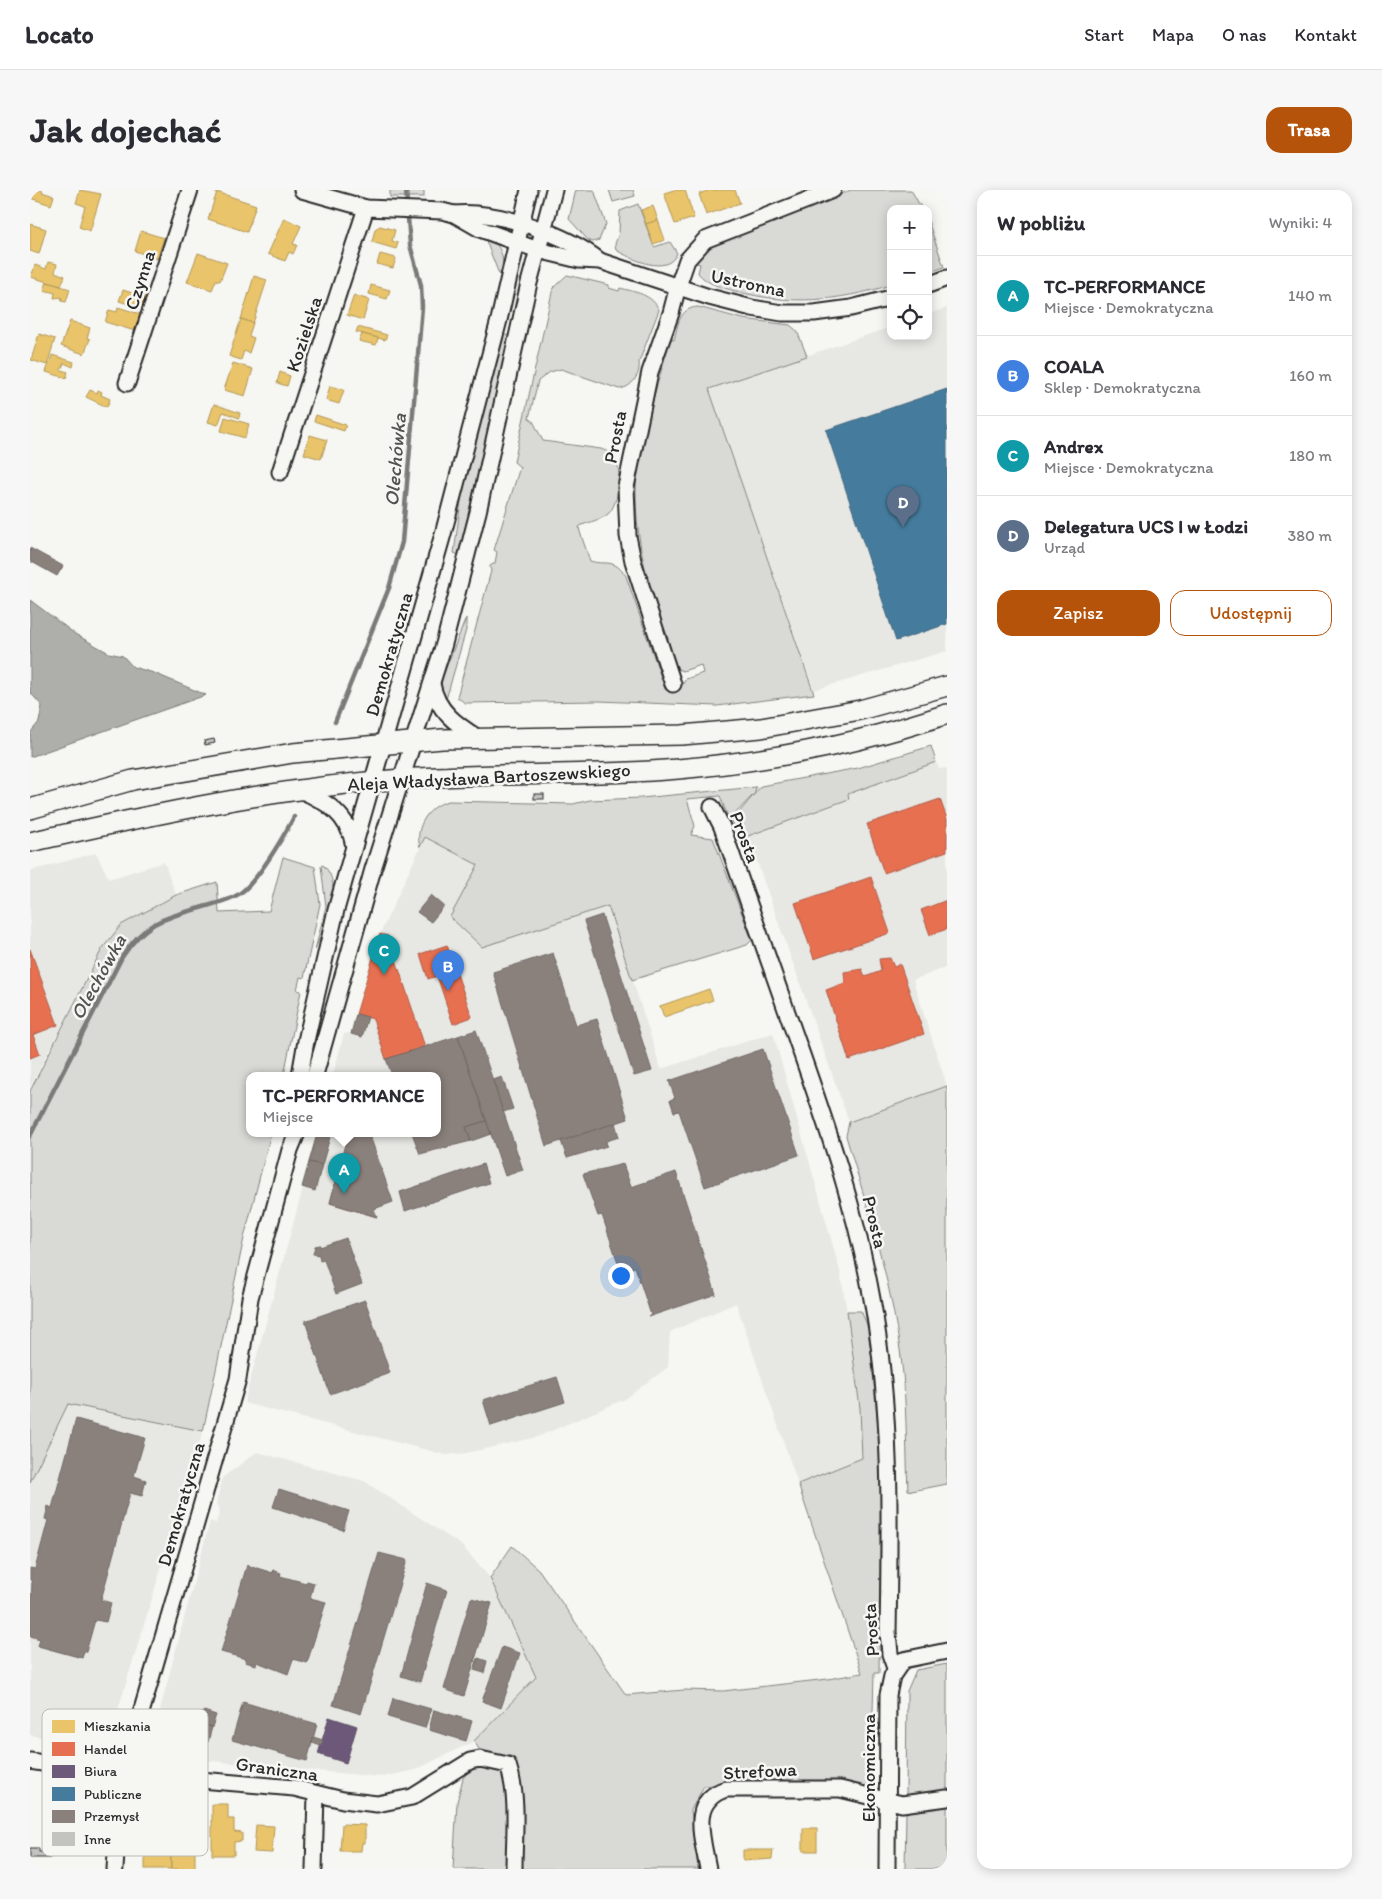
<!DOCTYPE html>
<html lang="pl">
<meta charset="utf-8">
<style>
body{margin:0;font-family:Itim,sans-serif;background:#f7f7f7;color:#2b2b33}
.controls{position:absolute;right:15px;top:15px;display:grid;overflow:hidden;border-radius:10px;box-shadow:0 2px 12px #0003}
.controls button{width:45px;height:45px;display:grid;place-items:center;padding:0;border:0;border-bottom:1px solid #e1e1e2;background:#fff;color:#2b2b33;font:25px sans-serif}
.you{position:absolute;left:590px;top:1085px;width:18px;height:18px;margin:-12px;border:4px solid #fff;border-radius:50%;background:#1a73e8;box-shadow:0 0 0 8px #1a73e833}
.badge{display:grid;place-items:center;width:32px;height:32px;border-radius:50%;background:#b45309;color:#fff;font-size:16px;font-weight:700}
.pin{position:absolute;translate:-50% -41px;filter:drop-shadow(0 1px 2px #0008)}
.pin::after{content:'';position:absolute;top:26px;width:18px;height:15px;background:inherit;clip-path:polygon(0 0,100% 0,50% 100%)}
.popup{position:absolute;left:216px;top:882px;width:195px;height:65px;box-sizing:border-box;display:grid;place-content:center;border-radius:10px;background:#fff;filter:drop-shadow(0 1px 4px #0005);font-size:16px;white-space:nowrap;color:#7c7c81}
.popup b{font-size:19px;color:#2b2b33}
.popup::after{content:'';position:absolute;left:50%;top:100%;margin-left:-10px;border:10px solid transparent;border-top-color:#fff}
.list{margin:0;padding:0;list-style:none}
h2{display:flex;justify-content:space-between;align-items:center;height:65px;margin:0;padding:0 20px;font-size:21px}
h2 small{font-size:16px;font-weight:400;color:#7c7c81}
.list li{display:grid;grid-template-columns:32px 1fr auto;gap:15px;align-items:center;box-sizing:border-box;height:80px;padding:0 20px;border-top:1px solid #e1e1e2}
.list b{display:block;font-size:19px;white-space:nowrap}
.list p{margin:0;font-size:16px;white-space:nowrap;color:#7c7c81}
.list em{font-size:16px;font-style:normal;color:#7c7c81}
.actions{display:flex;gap:10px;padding:15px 20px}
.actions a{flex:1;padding:11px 0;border:1px solid #b45309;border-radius:15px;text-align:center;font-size:18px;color:#b45309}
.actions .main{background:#b45309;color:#fff}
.icon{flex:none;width:28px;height:28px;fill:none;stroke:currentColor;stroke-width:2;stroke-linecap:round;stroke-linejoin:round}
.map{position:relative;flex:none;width:917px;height:1679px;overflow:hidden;border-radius:15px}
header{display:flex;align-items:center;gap:30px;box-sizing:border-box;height:70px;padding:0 25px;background:#fff;border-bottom:1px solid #e1e1e2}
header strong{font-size:24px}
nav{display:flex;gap:28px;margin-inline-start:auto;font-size:18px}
.intro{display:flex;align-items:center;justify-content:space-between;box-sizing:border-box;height:120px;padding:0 30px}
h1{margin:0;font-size:35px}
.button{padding:12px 22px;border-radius:15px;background:#b45309;color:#fff;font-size:18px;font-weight:700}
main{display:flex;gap:30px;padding:0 30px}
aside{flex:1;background:#fff;border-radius:15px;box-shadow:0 2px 12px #0003}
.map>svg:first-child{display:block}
</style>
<header>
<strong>Locato</strong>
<nav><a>Start</a><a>Mapa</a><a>O nas</a><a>Kontakt</a></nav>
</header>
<div class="intro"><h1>Jak dojechać</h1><a class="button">Trasa</a></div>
<main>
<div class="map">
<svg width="917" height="1679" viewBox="0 0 917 1679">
<rect width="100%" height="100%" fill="#f6f6f2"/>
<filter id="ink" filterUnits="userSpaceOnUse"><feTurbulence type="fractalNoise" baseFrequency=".02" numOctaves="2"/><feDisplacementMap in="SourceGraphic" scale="10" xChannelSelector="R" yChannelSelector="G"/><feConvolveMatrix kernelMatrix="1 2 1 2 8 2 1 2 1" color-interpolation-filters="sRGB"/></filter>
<g filter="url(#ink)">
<g fill="#e7e7e3">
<path d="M917 118V461L784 500 679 199 861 137V146H898V124Z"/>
<path d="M906 572 909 579 917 578V777L883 790 917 896 819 932 718 646 819 609 818 604Z"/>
<path d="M395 647 448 675 420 727 452 757 579 716 631 879 743 843 810 1081 818 1128 830 1218 832 1268 768 1294 706 1113 640 1142 638 1177 595 1209 507 1247 436 1263 416 1265 214 1213 288 943H408V885H303L314 844 321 843 350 744Z"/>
<path d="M66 663 79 689 134 672 146 705 91 735 72 759 0 897V681Z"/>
<path d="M38 1214 173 1241 76 1559 0 1545V1292Z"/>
<path d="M227 1262 334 1291 431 1355 460 1388 506 1487 444 1551 385 1580 352 1587 118 1565 180 1331 186 1333 190 1320 186 1314 192 1288Z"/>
</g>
<g fill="#d9d9d5" stroke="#828280">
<rect x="360" y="0" width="34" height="7"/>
<path d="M546 0H564L576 34 569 50 563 52 558 50 539 29Z"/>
<path d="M579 0H603L605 6 583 12Z"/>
<path d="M821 0H881L892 19H861V95C807 111 761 116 705 101 691 97 678 95 668 83L670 74 666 73 674 61 687 53Z"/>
<path d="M608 14 624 57 640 52 647 63C637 87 602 69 586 60L585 54 589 43 590 21Z"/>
<path d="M898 31 914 77 898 83Z"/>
<path d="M457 48C473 55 474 69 472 85L469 84 456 51Z"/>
<path d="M537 85 579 95V98L589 101 590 98C605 102 622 104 629 120L609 172C611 184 602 198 589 199L531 179 520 182 508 191 499 228 503 231 513 251 571 259C576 261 580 262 584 267 593 279 589 314 578 324 572 329 560 332 552 335L549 337 550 342 560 371C576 376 583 367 596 386L635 499 652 495 656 489 673 483 671 475 653 481 647 479C621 408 596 336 610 260 617 222 631 186 640 149L644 150C648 135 649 118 668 117L713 129 760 135 767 141 777 166 679 199 784 504 687 516 569 511 435 513 427 507 461 381 460 376 465 373 467 362 464 360 490 277 484 272 523 98Z"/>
<path d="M473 144 479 146 429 365 424 363 432 303Z"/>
<path d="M436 428V440L415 513 411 498 412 488Z"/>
<path d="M901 556 906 572 818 604 819 609 718 646 709 647 702 631 731 596 828 578Z"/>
<path d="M726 597 725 603 699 630 690 606 657 609 665 636 661 645 683 648 722 750 717 755 602 790 578 716 452 757 420 727 448 675 395 647 390 657C384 637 399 615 419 611L543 614 560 610 611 608Z"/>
<path d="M253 667 285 677 290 714 274 788 270 787 267 800 271 801 254 885H220V943H241L214 1048 173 1241 38 1214 0 1292V901L72 759 91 735 146 705 187 692 189 723 239 721Z"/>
<path d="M293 675C316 696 294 735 285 760L296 716 291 676Z"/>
<path d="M917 896V1294L882 1301 878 1300C876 1256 877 1211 871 1167 861 1091 838 1019 816 946L819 932Z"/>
<path d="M817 1121H831L839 1139 851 1271 849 1483H844L841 1599 777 1591H723L674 1596 661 1620 668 1679H423L427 1612 433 1588 452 1564 444 1551 506 1487 460 1388 482 1356 509 1380 596 1505 654 1500 693 1501 798 1489 832 1483 768 1294 832 1268 830 1218Z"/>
<path d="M917 1474V1603L876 1607 877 1501 886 1480Z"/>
<path d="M917 1614V1679H875L876 1623 882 1620Z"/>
</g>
<path fill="#aeaeab" stroke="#7a7a78" d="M0 410 45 444 79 463 93 466 103 477 124 483 176 505 0 567V543L9 532 12 516 0 502Z"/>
<g fill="#e9c46a" stroke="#b09657">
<path d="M0 0H13L12 2 24 6 21 15 0 8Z"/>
<path d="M50 0 71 4 60 41 49 37 55 16 46 13Z"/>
<path d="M644 0H655L664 28 645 34 634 3Z"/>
<path d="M680 0H705L710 13 676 25 669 4Z"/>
<path d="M187 2 226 15 217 42 178 29Z"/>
<path d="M623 16 628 30 616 34 611 20Z"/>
<path d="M254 28 271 36 263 54 267 55 263 64 259 62 255 71 238 64Z"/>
<path d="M628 30 635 50 623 54 616 34Z"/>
<path d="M0 34 16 39 9 64 0 61Z"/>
<path d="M350 36 365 40 362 51 368 53 366 59 342 52 345 39Z"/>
<path d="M111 41 134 48 127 69 105 61Z"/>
<path d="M168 63 197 73 190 91 186 90 182 100 157 92Z"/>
<path d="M350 64 366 68 363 78 347 74Z"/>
<path d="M18 72 27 74 25 82 35 86 31 96 1 87 5 75 16 79Z"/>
<path d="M224 86 237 90 223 133 211 129Z"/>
<path d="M17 92 40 99 36 112 31 111 32 107 24 108 25 103 14 100Z"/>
<path d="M341 95 360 100 357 109 339 104Z"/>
<path d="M93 100 115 107 111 118 89 111Z"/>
<path d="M324 105 339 110 333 130 317 125Z"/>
<path d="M88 117 110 124 105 141 75 132 79 120 87 122Z"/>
<path d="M211 129 223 133 219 146 224 148 219 163 214 161 211 170 199 166Z"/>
<path d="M40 131 60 138 57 148 60 149 54 164 31 156Z"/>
<path d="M328 137 357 145 355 150 326 142Z"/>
<path d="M9 144 25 149 17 175 1 170Z"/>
<path d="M332 144 348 148 346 155 329 151Z"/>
<path d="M22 165 44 172 43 177 34 173 31 180 38 182 36 188 16 182Z"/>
<path d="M203 173 223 179 215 206 194 200Z"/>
<path d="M250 182 260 186 257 196 247 193Z"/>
<path d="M300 196 314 200 309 214 296 210Z"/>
<path d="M60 200 67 203 68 200 72 202 71 205 80 209 77 217 56 207Z"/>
<path d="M184 214 210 223 209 228 193 222 188 235 178 232Z"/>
<path d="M286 225 316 235 314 241 284 231Z"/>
<path d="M195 227 219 234 215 248 191 241Z"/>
<path d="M280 245 297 250 291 269 274 264Z"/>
<path d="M679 799 683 810 634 827 630 816Z"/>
<path d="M134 1614H143L148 1619V1646H168V1654H111L112 1625 120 1619H129Z"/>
<path d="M182 1614H198V1629H204V1642L212 1643V1651L204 1652V1665H182Z"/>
<path d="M312 1634 335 1635V1653H332L331 1661H310Z"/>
<path d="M226 1635 244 1636 242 1663 224 1662Z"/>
<rect x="773" y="1638" width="14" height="23"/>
<rect x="115" y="1654" width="26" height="25"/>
<rect x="141" y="1654" width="24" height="25"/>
<path d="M713 1660H743L742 1669 713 1671Z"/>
</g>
<g fill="#e76f51" stroke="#af5b46">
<path d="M910 609 917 629V661L854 683 837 634Z"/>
<path d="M841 687 860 743 784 769 765 713Z"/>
<path d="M917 710V739L900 745 891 720Z"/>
<path d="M350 744 358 746 395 857 356 869 343 829 326 824Z"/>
<path d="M417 755 442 827 423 834 407 786 398 789 390 764Z"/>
<path d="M0 759 28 835 3 845 10 864 0 868Z"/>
<path d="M860 768 864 777 870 774 894 844 819 870 796 800 815 793 814 782 832 779 835 787 851 781 849 769Z"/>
<path d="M308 985 347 1027 300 1013Z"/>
</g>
<path fill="#6d597a" stroke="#594b62" d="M299 1527 327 1536 316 1573 288 1564Z"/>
<path fill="#457b9d" stroke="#3d637b" d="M917 199V434L866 451 796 240Z"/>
<g fill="#8a817c" stroke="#6e6764">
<path d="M0 358 33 376 27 386 0 371Z"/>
<path d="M401 705 414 716 401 732 387 722Z"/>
<path d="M572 725 622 881 604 886 554 731Z"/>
<path d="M523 763 546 835 567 829 598 929 516 956 463 782Z"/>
<path d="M326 824 338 827 332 847 321 844Z"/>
<path d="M446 840 493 980 475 986 428 846Z"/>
<path d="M428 846 456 931 436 937 441 951 390 964 382 943H408V885H362L356 869Z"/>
<path d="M733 859 769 965 675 997 649 921 644 922 640 910 645 908 639 891Z"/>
<path d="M472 887 483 919 473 922 463 890Z"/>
<path d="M456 931 461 944 441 951 436 937Z"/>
<path d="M585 933 589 947 576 951 577 956 537 968 531 951Z"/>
<path d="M329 943H339L363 1012 344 1019 347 1027 300 1013 316 950 321 949 320 946Z"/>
<path d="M287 944 300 947 292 975 279 972Z"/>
<path d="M279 972 292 975 285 1001 272 997Z"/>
<path d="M453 974 459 993 375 1021 370 1002Z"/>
<path d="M593 974 601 997 646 982 686 1104 618 1127 621 1125 605 1077 591 1082 572 1025 568 1026 553 984Z"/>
<path d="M316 1048 332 1094 306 1104 294 1070 290 1071 289 1065 283 1064 285 1056 290 1055V1057Z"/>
<path d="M335 1110 360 1183 300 1204 275 1131Z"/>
<path d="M527 1187 535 1212 461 1236 453 1210Z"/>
<path d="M46 1229 115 1248 104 1286 116 1290 112 1306 100 1303 71 1410 81 1413 76 1432 65 1430 56 1462 54 1461 52 1468 8 1456 10 1449 0 1446 2 1391 0 1390V1378L5 1379 18 1330 15 1329 18 1316 22 1318Z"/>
<path d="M249 1299 319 1321 313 1340 243 1317Z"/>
<path d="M349 1363 377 1370 331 1524 303 1515Z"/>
<path d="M217 1375 243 1383V1380L251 1383 250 1386 276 1393 277 1391 284 1393 280 1408 296 1412 277 1473 263 1469 258 1484 227 1472 226 1475 215 1472 216 1469 191 1462Z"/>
<path d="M397 1393 417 1400 390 1492 371 1486Z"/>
<path d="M441 1408 462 1413 434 1506 414 1499Z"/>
<path d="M472 1457 490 1463 471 1518 452 1511Z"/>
<path d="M448 1468 457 1471 454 1483 444 1480Z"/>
<path d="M363 1508 401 1519 395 1538 358 1527Z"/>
<path d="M213 1512 287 1534 277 1571 202 1550Z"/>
<path d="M404 1520 442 1531 436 1551 399 1540Z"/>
<path d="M174 1521 186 1525 182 1537 171 1534Z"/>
<path d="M171 1534 182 1537 178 1552 166 1549Z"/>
<path d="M283 1547 293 1550 291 1556 282 1553Z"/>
</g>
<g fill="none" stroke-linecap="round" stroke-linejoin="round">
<g stroke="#7a7a78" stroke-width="4.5">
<path d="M305 532 359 398 372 352 392 117 391 95 380 55 376 0"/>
<path d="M0 946 92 767C117 729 136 728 177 716 187 713 200 710 209 704 227 692 253 647 264 627"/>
</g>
</g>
<g fill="#c3c3c0" stroke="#2b2b2b">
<path d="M184 549 185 553 175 555 174 551Z"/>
<rect x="504" y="604" width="10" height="5"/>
<path d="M14 1648H20V1668H0V1658H9V1662H14Z"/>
</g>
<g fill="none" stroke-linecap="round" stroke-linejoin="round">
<defs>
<g id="minor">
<path d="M272 0 336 18 412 21 424 24 450 39 508 60 549 70 570 71 679 107 722 118 752 123H784L821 118 861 108"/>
<path d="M424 24C468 20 536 44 570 71"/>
<path d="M898 95 917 88"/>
<path d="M97 193 160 0"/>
<path d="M250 282 336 18"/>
<path d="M402 494C407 521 426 534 448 548"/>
<path d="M643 494 603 371 598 346 596 297 620 182 641 123 648 96 657 70 675 50 803 0"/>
<path d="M268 599C296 611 318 624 324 656"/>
<path d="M682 617 692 637C719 713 745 789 772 865 800 945 827 1025 842 1109 862 1220 860 1330 858 1442L860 1464 865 1478"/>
<path d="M270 885 276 851 306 720 413 344 469 130 499 0"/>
<path d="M285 885 343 679 414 454 448 322 499 93 524 0"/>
<path d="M0 1571 95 1586H124L264 1598 313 1610 347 1614 382 1607 440 1571 450 1569 478 1575C489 1607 484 1645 484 1679"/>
<path d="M85 1679 88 1631 102 1554 208 1189 220 1108 260 960 267 943"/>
<path d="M284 1679 286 1604"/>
<path d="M678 1679C673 1649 658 1611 696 1599H810L872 1614 917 1608"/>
<path d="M857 1679 858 1505 862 1486 873 1470 917 1461"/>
</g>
<g id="major">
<path d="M0 619 103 590 263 563 412 549 652 545 731 538 830 520 917 496"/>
<path d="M0 652C124 624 246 598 372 589 464 582 556 587 648 579 740 571 829 554 917 524"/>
</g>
</defs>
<use href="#minor" stroke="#2b2b2b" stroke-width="19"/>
<use href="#major" stroke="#2b2b2b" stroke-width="22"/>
<use href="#minor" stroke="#f6f6f2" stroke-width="15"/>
<use href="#major" stroke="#f6f6f2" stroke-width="19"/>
</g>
</g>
<g text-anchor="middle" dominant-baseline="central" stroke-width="5" stroke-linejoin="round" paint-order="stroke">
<g font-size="19" fill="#2b2b2b" stroke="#f6f6f2">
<text transform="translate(110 90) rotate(-72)">Czynna</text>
<text transform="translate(718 93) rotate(12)">Ustronna</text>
<text transform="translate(274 144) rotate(-72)">Kozielska</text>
<text transform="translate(585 247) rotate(-79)">Prosta</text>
<text transform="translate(359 464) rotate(-74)">Demokratyczna</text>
<text transform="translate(459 587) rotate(-3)">Aleja Władysława Bartoszewskiego</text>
<text transform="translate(715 647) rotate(69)">Prosta</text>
<text transform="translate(845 1032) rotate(76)">Prosta</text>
<text transform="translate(151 1314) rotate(-74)">Demokratyczna</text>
<text transform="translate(841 1440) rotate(-94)">Prosta</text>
<text transform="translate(838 1578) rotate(-90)">Ekonomiczna</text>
<text transform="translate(247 1579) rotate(8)">Graniczna</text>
<text transform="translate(730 1581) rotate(-3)">Strefowa</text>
</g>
<g font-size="20" font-style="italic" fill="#525251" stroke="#f6f6f2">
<text transform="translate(365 270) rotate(-85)">Olechówka</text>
<text transform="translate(68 787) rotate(-61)">Olechówka</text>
</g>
</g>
<rect x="12" y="1519" width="166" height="147" rx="8" fill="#f6f6f2" stroke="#b9b9b6" stroke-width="1"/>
<rect x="22" y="1530" width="23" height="13" fill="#e9c46a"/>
<rect x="22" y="1552" width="23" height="14" fill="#e76f51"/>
<rect x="22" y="1575" width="23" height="13" fill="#6d597a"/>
<rect x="22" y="1597" width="23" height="14" fill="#457b9d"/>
<rect x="22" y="1620" width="23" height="13" fill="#8a817c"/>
<rect x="22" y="1642" width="23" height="14" fill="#c3c3c0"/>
<g font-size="14" fill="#2b2b2b">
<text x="54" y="1541">Mieszkania</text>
<text x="54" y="1564">Handel</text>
<text x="54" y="1586">Biura</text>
<text x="54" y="1609">Publiczne</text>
<text x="54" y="1631">Przemysł</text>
<text x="54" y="1654">Inne</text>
</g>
</svg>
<div class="controls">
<button>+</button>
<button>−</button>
<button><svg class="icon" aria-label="locate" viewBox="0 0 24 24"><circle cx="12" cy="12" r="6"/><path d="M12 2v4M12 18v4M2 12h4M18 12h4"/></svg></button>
</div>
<div class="you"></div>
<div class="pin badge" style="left:314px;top:1004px;background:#0f9aa8">A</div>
<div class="popup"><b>TC-PERFORMANCE</b>Miejsce</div>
<div class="pin badge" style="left:418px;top:801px;background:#3f7fe0">B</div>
<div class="pin badge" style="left:354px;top:785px;background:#0f9aa8">C</div>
<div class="pin badge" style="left:873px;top:337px;background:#5c6f8a">D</div>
</div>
<aside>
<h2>W pobliżu<small>Wyniki: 4</small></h2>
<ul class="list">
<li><span class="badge" style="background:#0f9aa8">A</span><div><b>TC-PERFORMANCE</b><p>Miejsce · Demokratyczna</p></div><em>140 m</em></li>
<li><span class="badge" style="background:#3f7fe0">B</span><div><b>COALA</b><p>Sklep · Demokratyczna</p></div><em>160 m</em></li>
<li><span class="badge" style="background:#0f9aa8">C</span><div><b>Andrex</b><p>Miejsce · Demokratyczna</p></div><em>180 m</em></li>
<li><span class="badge" style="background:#5c6f8a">D</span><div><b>Delegatura UCS I w Łodzi</b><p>Urząd</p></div><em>380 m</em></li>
</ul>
<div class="actions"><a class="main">Zapisz</a><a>Udostępnij</a></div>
</aside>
</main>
